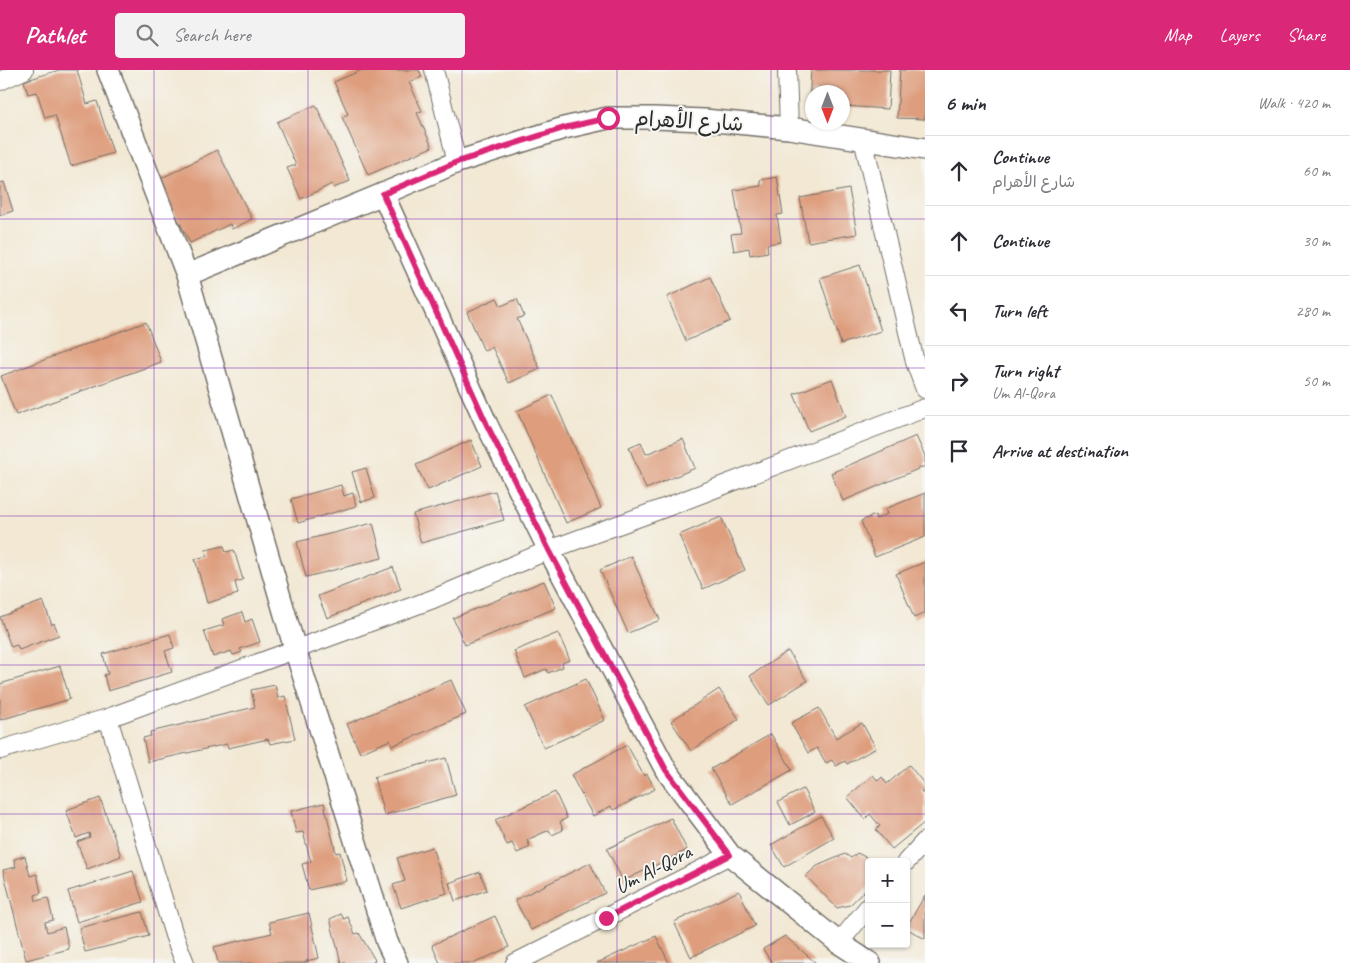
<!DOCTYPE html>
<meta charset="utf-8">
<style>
body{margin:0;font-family:Caveat,"Playpen Sans Arabic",sans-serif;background:#f2f2f3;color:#2b2b33}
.controls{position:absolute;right:15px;bottom:15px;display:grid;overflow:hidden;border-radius:5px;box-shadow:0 1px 4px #0004}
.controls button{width:45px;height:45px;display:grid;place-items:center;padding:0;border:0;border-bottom:1px solid #e1e1e2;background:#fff;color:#2b2b33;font:25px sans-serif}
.compass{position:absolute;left:805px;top:15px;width:45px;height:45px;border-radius:50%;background:#fff;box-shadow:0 1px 4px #0004;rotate:180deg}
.stop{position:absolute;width:15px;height:15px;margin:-11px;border:4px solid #db2777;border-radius:50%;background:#fff}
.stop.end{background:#db2777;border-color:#fff;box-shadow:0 1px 5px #0008}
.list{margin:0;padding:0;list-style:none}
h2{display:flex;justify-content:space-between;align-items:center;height:65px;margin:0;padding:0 20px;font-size:21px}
h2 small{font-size:16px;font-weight:400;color:#7c7c81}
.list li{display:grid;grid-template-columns:32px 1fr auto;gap:15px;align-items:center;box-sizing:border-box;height:70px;padding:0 20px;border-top:1px solid #e1e1e2}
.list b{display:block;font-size:19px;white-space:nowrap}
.list p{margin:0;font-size:16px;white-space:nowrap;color:#7c7c81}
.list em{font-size:16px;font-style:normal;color:#7c7c81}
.icon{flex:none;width:28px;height:28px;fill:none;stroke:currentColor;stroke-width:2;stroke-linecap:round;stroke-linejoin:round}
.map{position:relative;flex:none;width:925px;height:893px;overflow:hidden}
header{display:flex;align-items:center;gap:30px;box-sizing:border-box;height:70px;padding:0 25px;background:#db2777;color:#fff}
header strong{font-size:24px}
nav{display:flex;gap:28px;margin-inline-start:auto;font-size:18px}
.search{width:350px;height:45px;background:#f2f2f3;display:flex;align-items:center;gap:12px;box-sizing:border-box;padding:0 18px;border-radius:5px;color:#7c7c81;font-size:19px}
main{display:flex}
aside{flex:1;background:#fff}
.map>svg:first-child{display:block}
</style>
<header>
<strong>Pathlet</strong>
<div class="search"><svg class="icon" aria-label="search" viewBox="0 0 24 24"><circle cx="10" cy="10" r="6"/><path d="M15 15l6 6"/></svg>Search here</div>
<nav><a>Map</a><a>Layers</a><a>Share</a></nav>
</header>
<main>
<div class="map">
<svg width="925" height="893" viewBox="0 0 925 893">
<rect width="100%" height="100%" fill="#f6f6f2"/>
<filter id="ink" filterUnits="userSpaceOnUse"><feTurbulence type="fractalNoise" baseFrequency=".02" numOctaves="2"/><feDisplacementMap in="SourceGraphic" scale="10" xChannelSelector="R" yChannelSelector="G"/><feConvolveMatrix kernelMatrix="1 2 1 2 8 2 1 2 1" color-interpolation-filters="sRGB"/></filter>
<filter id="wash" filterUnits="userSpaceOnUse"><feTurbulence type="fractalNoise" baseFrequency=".0096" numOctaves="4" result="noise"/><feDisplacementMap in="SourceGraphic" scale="20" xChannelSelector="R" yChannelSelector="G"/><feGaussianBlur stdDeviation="1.12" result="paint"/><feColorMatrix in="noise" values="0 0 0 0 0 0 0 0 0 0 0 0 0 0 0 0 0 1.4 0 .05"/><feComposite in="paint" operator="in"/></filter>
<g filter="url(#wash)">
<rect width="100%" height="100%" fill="#f2e8d3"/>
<g id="blocks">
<g fill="#de9e7e">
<path d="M59 0H77L87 34 97 31 113 83 71 96 55 45 45 48 37 22 28 24 24 11Z"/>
<path d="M362 0H419L422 7 409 12 422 41 417 43 432 77 368 105 342 47 348 44 334 12Z"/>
<path d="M811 0H890L888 39 842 36V22H812V35L809 34Z"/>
<path d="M900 0H925V49L897 48Z"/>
<path d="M316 35 350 111 334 118 332 114 301 129 287 98 296 95 277 52Z"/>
<path d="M217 80 252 149 232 159 230 154 190 173 158 110Z"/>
<path d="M777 107 783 144 777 145 781 172 767 174 768 182 750 185 749 178 734 181 731 164 741 163 734 120 761 116 760 110Z"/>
<path d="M4 112 13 141 0 145V113Z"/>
<path d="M849 119 857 164 808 172 800 128Z"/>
<path d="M860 195 881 261 841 274 820 208Z"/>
<path d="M710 207 730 251 686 271 667 227Z"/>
<path d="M497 228 501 236 517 229 524 246 517 249 540 299 509 313 492 277 484 281 467 242Z"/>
<path d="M146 252 161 292 16 345 1 306Z"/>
<path d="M832 309 846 346 809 361 794 324Z"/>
<path d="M552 325 601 438 566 453 517 341Z"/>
<path d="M916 366 925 386V396L843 431 831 403Z"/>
<path d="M683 369 695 398 646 419 629 377 641 372 646 384Z"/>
<path d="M471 370 482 396 428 420 416 395Z"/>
<path d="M366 398 375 428 361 432 352 402Z"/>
<path d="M341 415 344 426 353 423 356 436 298 453 291 429Z"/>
<path d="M495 421 504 450 421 473 413 444Z"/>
<path d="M925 423V467L875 487 861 451 875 445 876 449 887 444 885 439Z"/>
<path d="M721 447 745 500 703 519 679 465Z"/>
<path d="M373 453 382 488 306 507 297 472Z"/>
<path d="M224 476 226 482 234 480 243 510 235 512 238 524 207 533 195 489 207 486 205 480Z"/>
<path d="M631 486 660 550 628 563 600 500Z"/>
<path d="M925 492V543L914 548 896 504Z"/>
<path d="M393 497 401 519 327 548 318 526Z"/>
<path d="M544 511 556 538 465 575 453 548Z"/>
<path d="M43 531 52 555 54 553 59 565 19 580 17 575 11 577 0 547Z"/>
<path d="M242 542 245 552 252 549 260 572 240 579 242 582 233 585 231 581 213 587 204 561 224 555 222 549Z"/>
<path d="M558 563 570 590 562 593 563 597 548 603 546 599 525 608 514 581Z"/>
<path d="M170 564 174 578 165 581 172 602 108 621 104 605 108 604 103 584Z"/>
<path d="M788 581 807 611 769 635 750 606Z"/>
<path d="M60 596 70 629 0 650V614Z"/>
<path d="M586 609 605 650 544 678 525 637Z"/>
<path d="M451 610 466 644 392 676 390 670 360 683 347 654Z"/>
<path d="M275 615 278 628 285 626 295 669 270 674 268 669 228 678 227 674 148 692 143 668 151 666 150 662 255 637 251 620Z"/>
<path d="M719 619 739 649 691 681 671 651Z"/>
<path d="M819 638 836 668 862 653 876 678 847 694 845 691 836 696 832 690 826 693 817 678 808 683 791 653Z"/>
<path d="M771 664 792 700 732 734 711 699Z"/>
<path d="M627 675 644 706 647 704 655 719 613 740 611 736 593 746 571 705Z"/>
<path d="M446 688 456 725 384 745 374 707Z"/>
<path d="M909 695 925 715V718L921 721 925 726V752L892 779 876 760 880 756 870 744 865 749 847 727 873 705 878 711 882 707 887 714Z"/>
<path d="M803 719 815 742 790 755 778 732Z"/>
<path d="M555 722 567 748 560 752 563 760 552 765 549 760 527 770 530 777 517 783 512 773 507 775 495 750Z"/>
<path d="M100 728 121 786 87 799 77 772 90 767 89 763 76 768 66 740Z"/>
<path d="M324 733 336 783 340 782 347 811 309 820 302 794 311 792 303 762 296 763 291 741Z"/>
<path d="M821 746 834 768 784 797 771 775Z"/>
<path d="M671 748 687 780 623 811 607 779Z"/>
<path d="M432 777 447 823 401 838 393 815 405 811 397 788Z"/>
<path d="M857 783 876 792H869V816L850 835 837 838 806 806 817 796 845 784 851 788Z"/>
<path d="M25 786 30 806 37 804 41 823 35 825 36 831 48 828 53 850 45 852 47 862 64 857 69 879 26 890 3 800 16 797 14 789Z"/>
<path d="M590 793 605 823 531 860 515 830Z"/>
<path d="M133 801 143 832 77 852 68 821Z"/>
<path d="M480 802 487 820 455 831 449 813Z"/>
<path d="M739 821 755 856 691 887 674 852Z"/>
<path d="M925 825V869L906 858Z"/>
<path d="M142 842 149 866 85 882 79 858Z"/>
<path d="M309 843 319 888 306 891V893H218L214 877 272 863 269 852Z"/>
<path d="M341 844 344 849 348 847 355 864 359 863 375 890 372 893H341L330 849Z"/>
<path d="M495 846 509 877 475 893H440L432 875Z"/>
<path d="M656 866 669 893H597Z"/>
<path d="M785 866 816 893H772L763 879Z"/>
</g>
</g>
</g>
<g filter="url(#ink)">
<use href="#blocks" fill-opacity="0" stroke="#716d66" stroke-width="1"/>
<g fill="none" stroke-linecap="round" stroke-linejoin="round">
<defs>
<g id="minor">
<path d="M434 0 457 92"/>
<path d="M787 0 789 58"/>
<path d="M0 11 24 0"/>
<path d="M863 69 915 292 925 319"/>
<path d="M108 648 174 865 185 893"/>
<path d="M0 680 108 648 433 529 549 480 667 437 925 338"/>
<path d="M906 792 925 771"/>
<path d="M839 873 869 836"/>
<path d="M515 893 730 785"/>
</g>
<g id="tertiary">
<path d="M108 0 187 205 295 579 387 872 397 893"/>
<path d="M383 124 487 355 549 480 666 700 730 785 839 873 870 893"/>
<path d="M187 205 383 124 457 92 564 58 608 48H654L704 50 789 58 925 79"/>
</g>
</defs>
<use href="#minor" stroke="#716d66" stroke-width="20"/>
<use href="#tertiary" stroke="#716d66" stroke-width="24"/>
<use href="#minor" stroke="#fff" stroke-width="18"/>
<use href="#tertiary" stroke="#fff" stroke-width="21"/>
</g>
</g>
<g fill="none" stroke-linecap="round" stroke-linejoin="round" filter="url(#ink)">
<path stroke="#db2777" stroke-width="6" d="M606 848 730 785 666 700 549 480 487 355 383 124 457 92 564 58 608 48"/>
</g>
<path fill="none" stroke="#7b2cbf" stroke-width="1" stroke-opacity="0.55" d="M154 0V893M308 0V893M462 0V893M617 0V893M771 0V893M0 149H925M0 298H925M0 446H925M0 595H925M0 744H925"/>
<g text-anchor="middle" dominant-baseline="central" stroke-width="4" stroke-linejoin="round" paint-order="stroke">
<g font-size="21" fill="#2b2b2b" stroke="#f6f6f2">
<text transform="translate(689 51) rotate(3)">شارع الأهرام</text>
<text transform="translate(653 799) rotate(-27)">Um Al-Qora</text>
</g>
</g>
</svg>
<div class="controls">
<button>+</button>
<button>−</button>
</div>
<svg class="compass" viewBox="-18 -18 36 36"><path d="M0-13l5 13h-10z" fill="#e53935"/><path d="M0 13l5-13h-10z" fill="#7c7c81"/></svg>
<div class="stop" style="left:608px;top:48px"></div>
<div class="stop end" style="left:606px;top:848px"></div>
</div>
<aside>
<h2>6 min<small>Walk · 420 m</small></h2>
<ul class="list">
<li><svg class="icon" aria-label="ahead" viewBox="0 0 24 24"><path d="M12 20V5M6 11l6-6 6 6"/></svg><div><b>Continue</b><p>شارع الأهرام</p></div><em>60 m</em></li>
<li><svg class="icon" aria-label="ahead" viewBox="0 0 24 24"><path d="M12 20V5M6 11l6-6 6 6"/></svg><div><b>Continue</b></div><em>30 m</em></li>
<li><svg class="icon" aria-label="left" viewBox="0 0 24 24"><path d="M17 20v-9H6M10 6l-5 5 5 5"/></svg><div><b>Turn left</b></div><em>280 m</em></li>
<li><svg class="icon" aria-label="right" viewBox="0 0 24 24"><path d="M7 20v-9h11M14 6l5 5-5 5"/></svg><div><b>Turn right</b><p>Um Al-Qora</p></div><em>50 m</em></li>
<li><svg class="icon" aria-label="arrive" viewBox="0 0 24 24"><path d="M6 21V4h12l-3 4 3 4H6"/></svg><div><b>Arrive at destination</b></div></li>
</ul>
</aside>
</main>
